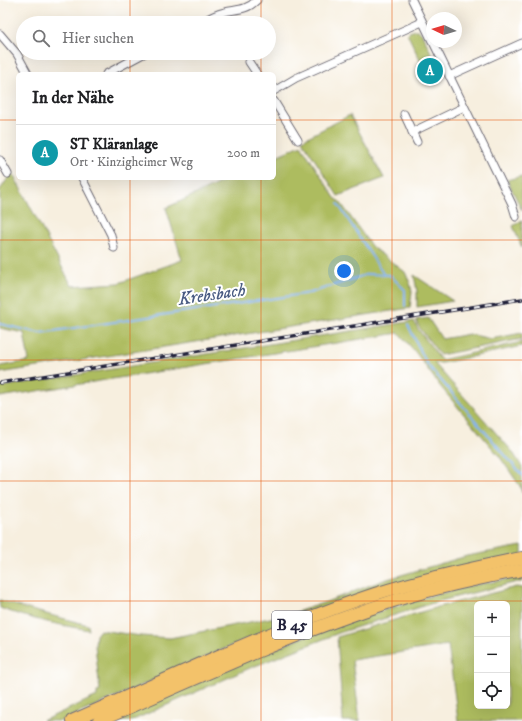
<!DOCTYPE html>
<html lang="de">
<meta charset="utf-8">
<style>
body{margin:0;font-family:"IM FELL DW Pica",serif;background:#f6f6f6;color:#202124}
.controls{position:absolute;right:12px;bottom:12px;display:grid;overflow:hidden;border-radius:6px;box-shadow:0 4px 16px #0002}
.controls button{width:36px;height:36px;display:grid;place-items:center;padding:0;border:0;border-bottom:1px solid #e0e0e0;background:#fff;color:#202124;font:20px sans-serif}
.compass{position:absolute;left:426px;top:12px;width:36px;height:36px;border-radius:50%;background:#fff;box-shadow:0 4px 16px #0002;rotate:274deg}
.you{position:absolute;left:344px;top:271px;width:14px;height:14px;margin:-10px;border:3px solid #fff;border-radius:50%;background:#1a73e8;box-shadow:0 0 0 6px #1a73e833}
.badge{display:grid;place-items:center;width:26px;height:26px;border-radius:50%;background:#c8321e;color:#fff;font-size:13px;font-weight:700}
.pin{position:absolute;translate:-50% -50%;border:2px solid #fff;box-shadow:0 1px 4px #0006}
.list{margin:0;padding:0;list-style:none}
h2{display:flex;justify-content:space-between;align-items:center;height:52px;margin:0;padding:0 16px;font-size:17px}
h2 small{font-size:13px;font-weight:400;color:#757577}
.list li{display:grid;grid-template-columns:26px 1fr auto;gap:12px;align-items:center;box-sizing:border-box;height:56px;padding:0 16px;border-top:1px solid #e0e0e0}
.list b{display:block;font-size:15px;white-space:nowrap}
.list p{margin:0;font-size:13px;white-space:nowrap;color:#757577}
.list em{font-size:13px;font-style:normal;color:#757577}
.icon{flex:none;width:22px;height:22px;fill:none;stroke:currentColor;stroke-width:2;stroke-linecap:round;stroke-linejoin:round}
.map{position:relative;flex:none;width:522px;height:721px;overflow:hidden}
.search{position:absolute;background:#fff;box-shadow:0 4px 16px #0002;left:16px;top:16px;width:260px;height:44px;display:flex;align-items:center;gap:10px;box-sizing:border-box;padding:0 14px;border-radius:22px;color:#757577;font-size:15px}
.panel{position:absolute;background:#fff;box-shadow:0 4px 16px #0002;left:16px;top:72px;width:260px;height:108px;border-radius:6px}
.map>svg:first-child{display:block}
</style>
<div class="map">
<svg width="522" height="721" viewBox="0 0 522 721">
<rect width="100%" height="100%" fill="#fff"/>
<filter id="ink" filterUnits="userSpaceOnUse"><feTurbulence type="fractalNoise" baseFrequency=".025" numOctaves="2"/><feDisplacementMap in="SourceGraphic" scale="8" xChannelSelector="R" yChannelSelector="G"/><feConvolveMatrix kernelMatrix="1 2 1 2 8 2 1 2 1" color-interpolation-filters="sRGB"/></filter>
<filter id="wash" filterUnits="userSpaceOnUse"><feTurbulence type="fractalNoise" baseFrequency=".012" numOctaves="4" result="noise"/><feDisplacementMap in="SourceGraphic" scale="16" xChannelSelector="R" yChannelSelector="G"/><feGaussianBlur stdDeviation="0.9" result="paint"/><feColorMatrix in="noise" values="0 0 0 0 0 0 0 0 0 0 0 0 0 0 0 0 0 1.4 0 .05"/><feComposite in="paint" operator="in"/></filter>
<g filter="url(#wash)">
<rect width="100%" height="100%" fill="#f7efdf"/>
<g fill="#adbc5e" stroke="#686f4c" fill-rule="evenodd">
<path d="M415 30H418L422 34 440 71 428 77 407 33Z"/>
<path d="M350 115 384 178 338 196 302 140Z"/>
<path d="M301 145 335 198 340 202 372 247 405 272 410 283 412 292 410 308 0 373V366L29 361 24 333 0 328V190L12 172 72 286 119 283 182 260 166 208 230 178H274V157Z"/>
<path d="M522 176V210L507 180Z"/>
<path d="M522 220V248L513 226Z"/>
<path d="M414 275 453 301 417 307V291Z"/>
<path d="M428 318 442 339 469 334 491 339 522 333V339L440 355 419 327 416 320Z"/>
<path d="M414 321 418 329 441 360 522 342V346L443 363H434L512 451 522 467V493L520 486 499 456 440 386 416 353 399 333 0 397V387Z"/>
<path d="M522 546V554L244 640 61 721H42L97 696V692L100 691 95 645 96 635 100 630 141 636 170 638 290 614 326 602 384 580 467 556Z"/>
<path d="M522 577V582H517L436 602 339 633 250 668 131 721H114L250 659 318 631 419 599 474 585Z"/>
<path d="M516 587 522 588V721H458L448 645 352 660 360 721H343L337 637 438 607ZM477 604H507V706H477Z"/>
<path d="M0 600 24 608 88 625 89 630C59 625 29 619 0 608Z"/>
</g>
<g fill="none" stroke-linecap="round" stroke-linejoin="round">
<g stroke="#85b4ef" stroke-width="2">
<path d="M338 204 384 275"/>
<path d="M0 324 40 333 310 293 368 274 390 275 405 290V306"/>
<path d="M408 325 427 364 522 475"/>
</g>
</g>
</g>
<g filter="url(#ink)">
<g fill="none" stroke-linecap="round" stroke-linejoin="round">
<defs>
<g id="minor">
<path d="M412 0 432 41"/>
<path d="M200 23C206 20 212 16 218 14 233 8 244 13 257 0"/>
<path d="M0 34 17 54 28 74"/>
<path d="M433 42 512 204 516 217"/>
<path d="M249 62 257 74"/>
<path d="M106 74 145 53"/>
<path d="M449 76 522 43"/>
<path d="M274 91 296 78 422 22"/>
<path d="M274 101 298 140"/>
<path d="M404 114 417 142"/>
<path d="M412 132 464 107"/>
<path d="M0 160 8 174"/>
<path d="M82 178 111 235 114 248"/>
</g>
<g id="trunk">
<path d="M72 721C122 699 171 677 221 655 272 633 323 611 375 594 423 579 473 568 522 558"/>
<path d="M99 721C192 680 284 637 381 605 427 589 475 579 522 570"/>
</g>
</defs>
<use href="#minor" stroke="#6d6a74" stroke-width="9"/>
<use href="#trunk" stroke="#6d6a74" stroke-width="14"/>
<use href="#minor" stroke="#fff" stroke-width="7"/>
<use href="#trunk" stroke="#f3c26a" stroke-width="12"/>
<defs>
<path id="rail" d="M0 383 522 299"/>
</defs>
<use href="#rail" stroke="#22223b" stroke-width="3.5"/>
<use href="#rail" stroke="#fff" stroke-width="2" stroke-dasharray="6" stroke-linecap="butt"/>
</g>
</g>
<path fill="none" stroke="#e8590c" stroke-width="1" stroke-opacity="0.55" d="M130 0V23M261 0V23M392 0V721M130 53V74M261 53V74M0 120H18M274 120H522M130 178V721M261 178V721M0 240H522M0 360H522M0 481H522M0 601H522"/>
<g text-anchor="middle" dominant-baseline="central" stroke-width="4" stroke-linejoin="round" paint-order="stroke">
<rect fill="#fff" stroke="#646476" stroke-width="1" x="272" y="611" width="40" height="28" rx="3"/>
<g font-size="16" font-weight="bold" fill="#22223b">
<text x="292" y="625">B 45</text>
</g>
<g font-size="18" font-style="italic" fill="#4a5c83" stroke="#fff">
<text transform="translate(212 295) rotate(-8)">Krebsbach</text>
</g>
</g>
</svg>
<div class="controls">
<button>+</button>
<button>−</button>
<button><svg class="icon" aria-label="locate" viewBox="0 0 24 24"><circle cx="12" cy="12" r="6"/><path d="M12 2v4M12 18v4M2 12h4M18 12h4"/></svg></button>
</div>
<svg class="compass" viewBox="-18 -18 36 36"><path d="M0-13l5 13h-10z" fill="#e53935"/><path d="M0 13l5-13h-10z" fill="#757577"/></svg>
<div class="you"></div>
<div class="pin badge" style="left:430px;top:71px;background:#0f9aa8">A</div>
<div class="search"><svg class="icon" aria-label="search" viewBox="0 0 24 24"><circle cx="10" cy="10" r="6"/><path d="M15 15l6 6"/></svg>Hier suchen</div>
<section class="panel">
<h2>In der Nähe<small></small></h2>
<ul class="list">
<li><span class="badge" style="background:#0f9aa8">A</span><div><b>ST Kläranlage</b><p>Ort · Kinzigheimer Weg</p></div><em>200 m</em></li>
</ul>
</section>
</div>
